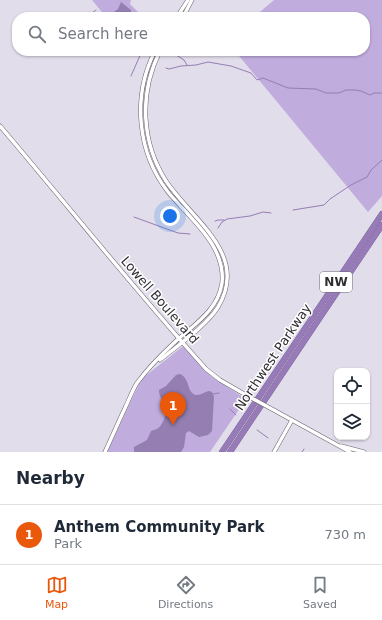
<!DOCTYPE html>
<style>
body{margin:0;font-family:"DejaVu Sans",sans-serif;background:#f6f6f7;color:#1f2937}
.controls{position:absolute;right:12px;bottom:12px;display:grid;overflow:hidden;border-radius:8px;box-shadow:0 1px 3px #0004}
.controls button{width:36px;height:36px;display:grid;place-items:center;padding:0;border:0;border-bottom:1px solid #e0e1e3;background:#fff;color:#1f2937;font:20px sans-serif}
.you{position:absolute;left:170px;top:216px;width:14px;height:14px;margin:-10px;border:3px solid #fff;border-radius:50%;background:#1a73e8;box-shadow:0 0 0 6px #1a73e833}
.badge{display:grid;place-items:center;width:26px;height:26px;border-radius:50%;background:#ea580c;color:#fff;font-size:13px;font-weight:700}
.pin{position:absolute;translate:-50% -33px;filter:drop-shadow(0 1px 2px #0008)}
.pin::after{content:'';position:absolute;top:21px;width:14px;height:12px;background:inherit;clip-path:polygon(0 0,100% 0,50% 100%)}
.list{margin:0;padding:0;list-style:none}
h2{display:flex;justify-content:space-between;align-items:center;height:52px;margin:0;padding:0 16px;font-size:17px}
h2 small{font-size:13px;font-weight:400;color:#747a83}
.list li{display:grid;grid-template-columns:26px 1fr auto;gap:12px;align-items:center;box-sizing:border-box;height:60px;padding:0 16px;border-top:1px solid #e0e1e3}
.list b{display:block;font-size:15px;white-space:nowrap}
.list p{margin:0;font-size:13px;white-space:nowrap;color:#747a83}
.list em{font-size:13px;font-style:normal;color:#747a83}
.icon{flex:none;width:22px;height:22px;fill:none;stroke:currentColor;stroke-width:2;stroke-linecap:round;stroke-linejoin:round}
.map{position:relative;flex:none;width:382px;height:452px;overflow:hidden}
.search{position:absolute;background:#fff;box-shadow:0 1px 3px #0004;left:12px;right:12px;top:12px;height:44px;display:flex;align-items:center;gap:10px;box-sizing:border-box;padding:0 14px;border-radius:16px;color:#747a83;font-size:15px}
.sheet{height:112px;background:#fff}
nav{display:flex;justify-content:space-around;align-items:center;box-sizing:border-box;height:56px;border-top:1px solid #e0e1e3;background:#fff;font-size:11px;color:#747a83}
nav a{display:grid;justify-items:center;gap:2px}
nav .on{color:#ea580c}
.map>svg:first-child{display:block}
</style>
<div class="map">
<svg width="382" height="452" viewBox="0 0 382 452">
<rect width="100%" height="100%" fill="#e2ddea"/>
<g fill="#c1acde">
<path d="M92 0H131L130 4 138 12 132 17H106Z"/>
<path d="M274 0H382V196L368 212 235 51H365V17H254Z"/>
<path d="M182 347H185L201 366 212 377 246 399 210 452H107L139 384 144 377Z"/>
</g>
<g fill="#957eb2">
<path d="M121 2 131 10V14L128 17H115L114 12 118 9Z"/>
<path d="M180 374C191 379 186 394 197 395 201 395 204 392 209 391L212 392 214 397 212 431 208 435 199 437 189 431 186 433 184 447 181 452H134V447L147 440 151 431C153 430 155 430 157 429 163 426 168 411 165 405 162 399 159 397 159 390L166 386 176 375Z"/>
</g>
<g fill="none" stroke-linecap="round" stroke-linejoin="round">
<g stroke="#957eb2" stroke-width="1">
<path d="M87 17 96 10"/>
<path d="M170 51 184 60 187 65"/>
<path d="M166 68 169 69 181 66 196 65 208 62 231 66 251 73 257 80 263 78 288 88 316 89 326 93H339L346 90H355L361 91 370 95 374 93H382"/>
<path d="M131 76 142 51"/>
<path d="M293 210 324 205 330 199 351 185 367 177 371 170 382 160"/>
<path d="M134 217 178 233 190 234"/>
<path d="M215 221 218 220H224"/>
<path d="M218 228 222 222 227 219 250 216 263 212 271 213"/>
<path d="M213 394 219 393"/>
<path d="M230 409 236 415"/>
<path d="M257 430 268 438"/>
<path d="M302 452 304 449"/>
</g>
<defs>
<g id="secondary">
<path d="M177 17 188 0"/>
<path d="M183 17 192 0"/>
<path d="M160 51C139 93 141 142 166 181 191 219 250 254 218 307 207 325 177 346 160 360"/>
<path d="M0 126C69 207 135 290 206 369L220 380 246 395"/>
<path d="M270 408 350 452"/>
<path d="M341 446 364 452"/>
<path d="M105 452C112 437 118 423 125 408 129 400 132 391 137 383 148 368 163 353 176 341 195 324 218 310 222 283 226 245 189 218 168 192 137 152 132 96 155 51"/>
<path d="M274 452 292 420"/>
</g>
<g id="highway">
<path d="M222 452 382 214"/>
<path d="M230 452 382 225"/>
</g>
</defs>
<use href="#secondary" stroke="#67626e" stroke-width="4.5"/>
<use href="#highway" stroke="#725f89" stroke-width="6"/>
<use href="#secondary" stroke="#fff" stroke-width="3.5"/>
<use href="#highway" stroke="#977bb9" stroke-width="5.5"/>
<defs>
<path id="secondary-bridge" d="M246 395 270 408"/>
</defs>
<use href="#secondary-bridge" stroke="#67626e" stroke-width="4.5" stroke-linecap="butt"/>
<use href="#secondary-bridge" stroke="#fff" stroke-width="3.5"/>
</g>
<g text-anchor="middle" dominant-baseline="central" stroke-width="3" stroke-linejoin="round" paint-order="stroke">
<rect fill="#fff" stroke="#6d6b6f" stroke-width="1" x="320" y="272" width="32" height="20" rx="3"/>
<g font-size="12" font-weight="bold" fill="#2e2c31">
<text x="336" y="282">NW</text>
</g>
<g font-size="13" fill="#2e2c31" stroke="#fff">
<text transform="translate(160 300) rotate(49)">Lowell Boulevard</text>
<text transform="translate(273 357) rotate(-56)">Northwest Parkway</text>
</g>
</g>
</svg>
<div class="controls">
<button><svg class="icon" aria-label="locate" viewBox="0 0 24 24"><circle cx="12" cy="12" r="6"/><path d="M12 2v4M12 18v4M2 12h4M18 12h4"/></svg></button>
<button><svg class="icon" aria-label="layers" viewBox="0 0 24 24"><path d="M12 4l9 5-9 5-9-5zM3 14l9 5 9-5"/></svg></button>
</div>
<div class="you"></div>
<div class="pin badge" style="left:173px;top:425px">1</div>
<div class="search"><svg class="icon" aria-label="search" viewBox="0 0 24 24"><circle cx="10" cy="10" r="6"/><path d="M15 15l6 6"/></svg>Search here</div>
</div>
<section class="sheet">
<h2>Nearby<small></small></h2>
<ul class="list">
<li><span class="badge">1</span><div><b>Anthem Community Park</b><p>Park</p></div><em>730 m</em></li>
</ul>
</section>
<nav>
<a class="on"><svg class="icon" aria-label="map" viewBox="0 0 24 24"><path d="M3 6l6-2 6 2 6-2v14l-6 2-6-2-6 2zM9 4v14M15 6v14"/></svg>Map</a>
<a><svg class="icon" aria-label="directions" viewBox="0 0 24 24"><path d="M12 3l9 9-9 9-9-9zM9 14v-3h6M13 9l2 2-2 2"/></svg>Directions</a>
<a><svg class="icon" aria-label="saved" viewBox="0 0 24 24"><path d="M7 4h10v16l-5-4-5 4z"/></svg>Saved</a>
</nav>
